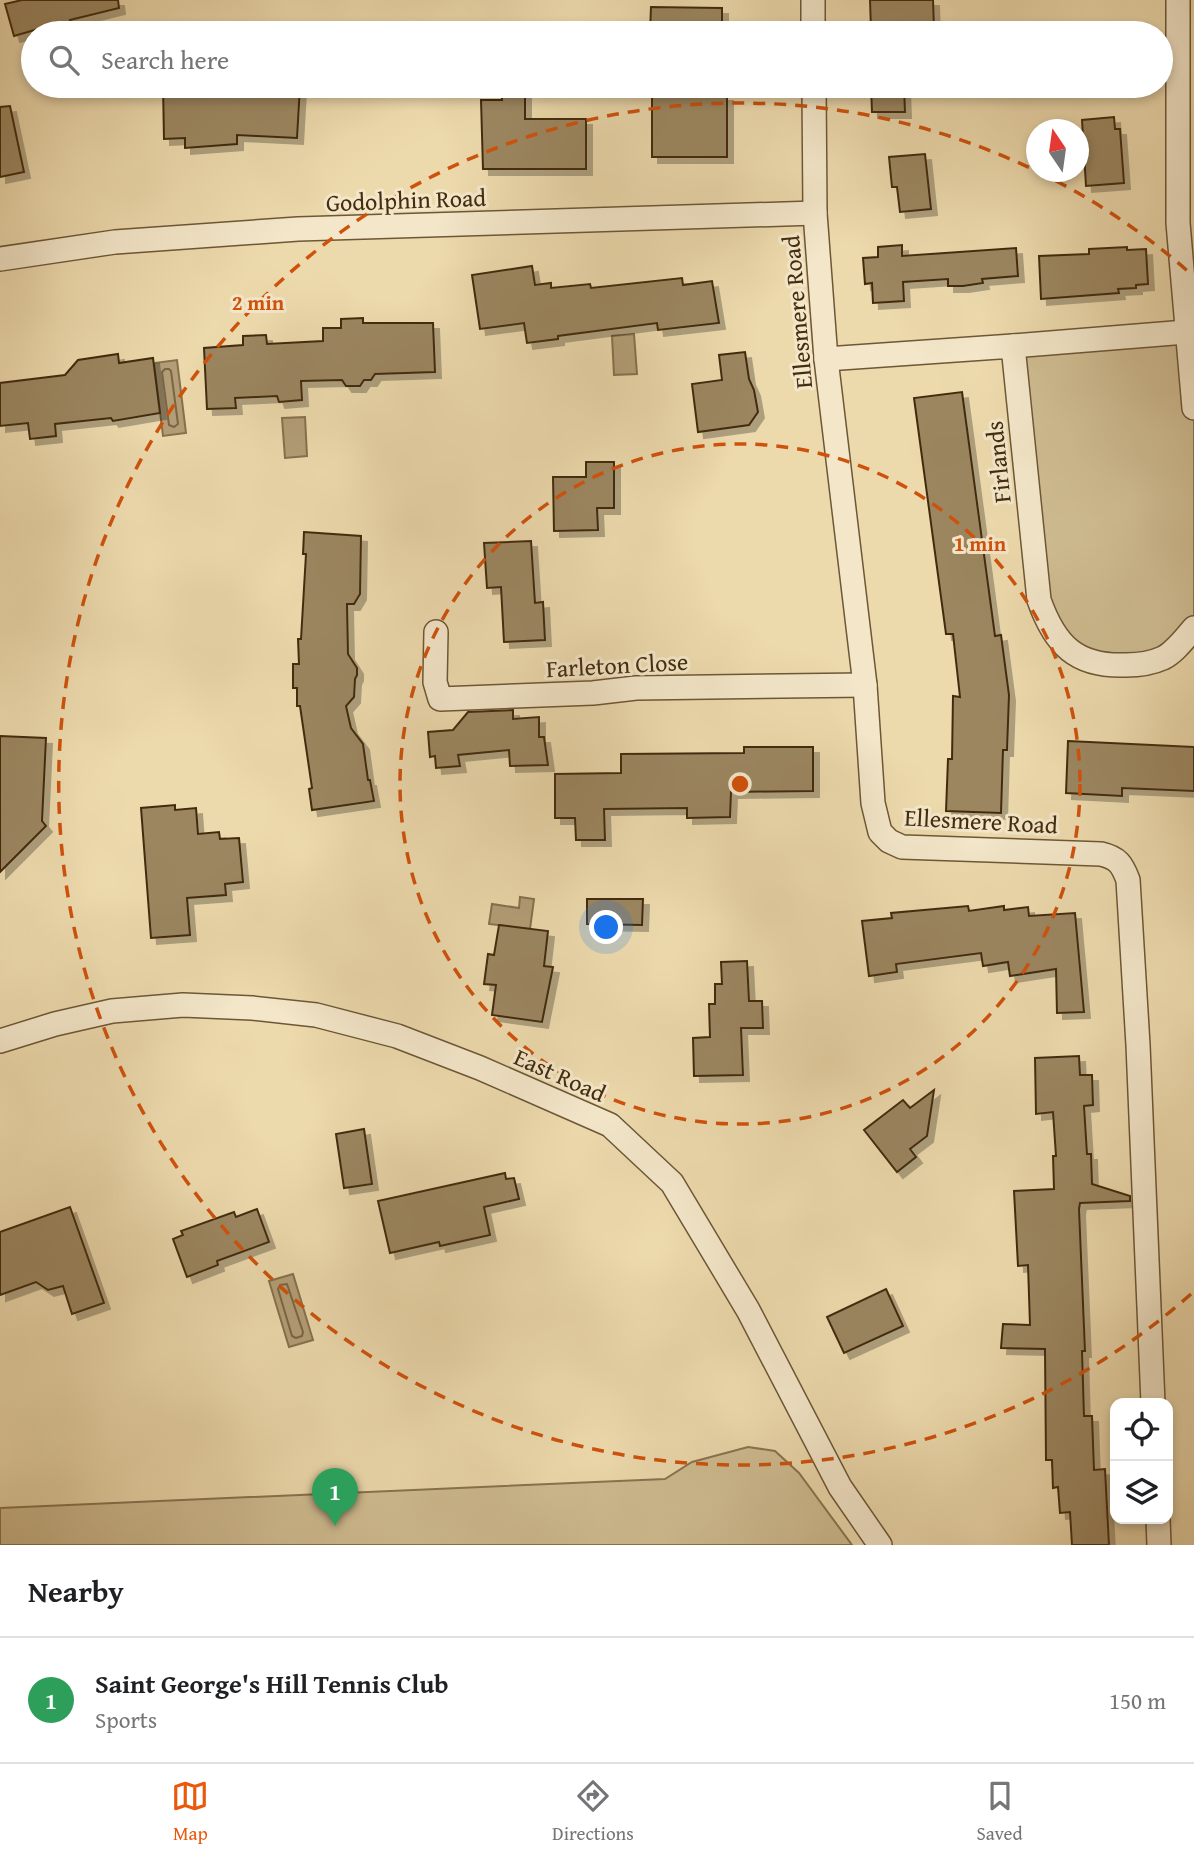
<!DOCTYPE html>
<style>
body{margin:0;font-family:"Gentium Book Plus",serif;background:#f6f6f6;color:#202124}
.controls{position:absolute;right:21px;bottom:21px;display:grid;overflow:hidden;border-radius:14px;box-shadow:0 4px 10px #0003}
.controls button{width:63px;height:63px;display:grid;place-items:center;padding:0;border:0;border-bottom:2px solid #e0e0e0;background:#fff;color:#202124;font:35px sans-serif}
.compass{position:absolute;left:1026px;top:119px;width:63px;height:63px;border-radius:50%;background:#fff;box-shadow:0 4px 10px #0003;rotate:347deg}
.you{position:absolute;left:607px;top:928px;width:24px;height:24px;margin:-18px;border:5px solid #fff;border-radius:50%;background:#1a73e8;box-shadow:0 0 0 10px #1a73e833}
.badge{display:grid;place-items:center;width:46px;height:46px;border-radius:50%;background:#ea580c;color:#fff;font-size:23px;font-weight:700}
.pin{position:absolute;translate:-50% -58px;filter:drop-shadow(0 2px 4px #0008)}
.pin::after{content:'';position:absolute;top:37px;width:24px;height:21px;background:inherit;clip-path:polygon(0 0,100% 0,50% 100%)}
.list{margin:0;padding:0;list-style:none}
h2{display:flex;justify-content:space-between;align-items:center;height:91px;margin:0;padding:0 28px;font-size:30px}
h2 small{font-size:23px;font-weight:400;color:#757577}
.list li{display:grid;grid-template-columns:46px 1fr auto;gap:21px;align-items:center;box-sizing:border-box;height:126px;padding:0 28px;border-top:2px solid #e0e0e0}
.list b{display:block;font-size:26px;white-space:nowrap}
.list p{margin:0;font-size:23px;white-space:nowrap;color:#757577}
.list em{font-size:23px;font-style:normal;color:#757577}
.icon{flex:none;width:38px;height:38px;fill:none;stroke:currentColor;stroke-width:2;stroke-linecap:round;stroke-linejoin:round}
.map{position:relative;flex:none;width:1194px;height:1545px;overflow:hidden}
.search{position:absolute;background:#fff;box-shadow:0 4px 10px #0003;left:21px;right:21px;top:21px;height:77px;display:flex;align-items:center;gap:18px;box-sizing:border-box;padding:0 24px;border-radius:38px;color:#757577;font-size:26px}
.sheet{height:217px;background:#fff}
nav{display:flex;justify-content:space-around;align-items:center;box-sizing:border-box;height:98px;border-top:2px solid #e0e0e0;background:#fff;font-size:19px;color:#757577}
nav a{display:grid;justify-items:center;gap:4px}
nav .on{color:#ea580c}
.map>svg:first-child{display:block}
</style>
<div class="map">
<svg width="1194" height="1545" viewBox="0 0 1194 1545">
<defs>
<filter id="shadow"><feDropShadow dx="6" dy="6" stdDeviation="0" flood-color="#0004"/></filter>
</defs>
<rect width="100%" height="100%" fill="#ecd9ac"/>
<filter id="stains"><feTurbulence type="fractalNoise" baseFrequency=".00286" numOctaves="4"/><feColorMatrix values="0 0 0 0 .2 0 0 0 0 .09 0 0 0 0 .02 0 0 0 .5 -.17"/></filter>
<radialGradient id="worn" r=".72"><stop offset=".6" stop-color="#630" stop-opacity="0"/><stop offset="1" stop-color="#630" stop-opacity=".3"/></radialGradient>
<g fill="#cfbc91" stroke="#897450" stroke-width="2">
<path d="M1186 332 1194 408V628L1180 645 1102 666 1047 622 1013 346Z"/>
<path d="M748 1447 775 1451 799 1473 852 1545H0V1508L665 1479 692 1462Z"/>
</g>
<g fill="#b39e77" stroke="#86704d" stroke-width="2">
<path d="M634 334 637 374 614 375 612 336Z"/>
<path d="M177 360 186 433 163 436 154 363Z"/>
<path d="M305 417 307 456 285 458 282 418Z"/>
<path d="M520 897 534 899 530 929 489 924 492 904 519 908Z"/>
<path d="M293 1274 313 1340 289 1347 269 1281Z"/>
</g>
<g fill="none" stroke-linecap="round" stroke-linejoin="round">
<g stroke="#7b6543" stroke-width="2">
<path d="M165 369H169L171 371 178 424 174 427 169 425 162 372Z"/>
<path d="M287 1284 303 1332 302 1336 296 1338 292 1336 278 1289 280 1285Z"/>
</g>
</g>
<g fill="#9b8661" stroke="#432c0f" stroke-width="2" filter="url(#shadow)">
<path d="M22 0H118L119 8 70 20 74 33H47L45 27 14 36 5 4Z"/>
<path d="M870 0H933L934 28 871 30Z"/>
<path d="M651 7 722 8V32L650 33Z"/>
<path d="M163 86H300L297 138 237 135V144L185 148V138L164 139Z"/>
<path d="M501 86H525V119H586V169H483L481 100H502Z"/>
<path d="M871 86H904L905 112H872Z"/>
<rect x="652" y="95" width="75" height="62"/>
<path d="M10 106 24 172 0 177V107Z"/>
<path d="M1114 117 1115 129H1120L1124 183 1086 186 1082 120Z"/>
<path d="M925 154 931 209 900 212 897 187H892L889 157Z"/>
<path d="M902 245V256L1016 248 1018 276 982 279 983 283 963 286H948V279L903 282 904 301 873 303 872 283 865 284 863 258 878 257V247Z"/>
<path d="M1127 247V250L1146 249 1148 284 1136 285V288L1118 289 1119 293 1041 299 1039 256 1089 254V249Z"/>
<path d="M532 266 535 285 551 283V288L590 284 591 288 682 278 683 285 712 281 719 323 658 330 657 323 558 336V339L527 343 524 323 480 329 472 275Z"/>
<path d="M363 318V323H433L435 372 375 374 371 380H364L360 386H346L342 380 301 381 302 400 279 402 277 396 235 398 236 408 207 409 204 348 243 345V336L266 335 267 344 323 341V328H341V319Z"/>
<path d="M745 352 749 379 754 390 758 412 749 425 698 432 692 384 722 380 719 355Z"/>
<path d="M118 354 119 363 153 358 160 413 113 421 111 418 55 424 56 436 30 439 28 423 0 426V383L65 375 78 360Z"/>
<path d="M962 392 995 636 1001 635 1009 695 1007 750H1003L1001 813 946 811 948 759H952L953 696 960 697 953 634H946L914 398Z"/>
<path d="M586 462H614V508H597L598 530 554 531 553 477H586Z"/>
<path d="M304 532 361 536 360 594 354 604H347L348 654 357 668V675L355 679 354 697 346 706 351 728 363 744 368 780H370L374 801 312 810 309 789 312 788 300 706H297V688H293V664H299L298 639H301L306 554H303Z"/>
<path d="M531 541 535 603 543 602 545 640 504 642 501 587 487 588 484 543Z"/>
<path d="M513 710V719L539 717V737H544L548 765 510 766 509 750 458 755 460 766 436 768 435 756 430 757 428 732 453 730 468 712Z"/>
<path d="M0 736 46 738 42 821 46 826 0 872Z"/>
<path d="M1068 741 1194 747V791L1122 788V796L1066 793Z"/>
<path d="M744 747H813V791L731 792 730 817 687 818V808L604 809 605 840H576L575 818H555V774L621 773V754L744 753Z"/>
<path d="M175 805V810L196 808 198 834 219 832 220 839 239 838 243 882 225 884 226 895 187 898 190 935 151 938 141 808Z"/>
<path d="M587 899H643L642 925 587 924Z"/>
<path d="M968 906 969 911 1004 906V910L1028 907 1029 916 1075 913 1084 1012 1057 1013 1056 969 1010 976 1008 962 983 966 981 953 896 964 897 972 869 976 862 921 892 918 891 913Z"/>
<path d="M499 925 548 931 544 966 553 967 542 1022 492 1015 496 985 484 984 488 954 494 955Z"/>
<path d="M747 961 749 1001H762L763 1028H741L743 1075 694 1076 693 1038 710 1037 709 1004H715V984H722L721 962Z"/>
<path d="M1079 1056 1080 1075H1092L1093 1105 1084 1106 1087 1154H1091L1092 1184 1130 1196V1201L1080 1203 1079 1209 1085 1351H1082L1084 1416H1092L1094 1470 1105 1469 1109 1545H1072L1070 1512 1060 1513 1058 1487 1053 1488 1052 1460H1046L1045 1349 1001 1348 1003 1324 1030 1325 1028 1265 1018 1266 1014 1191 1054 1189 1053 1156H1056L1053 1112 1036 1114 1035 1058Z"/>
<path d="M934 1090 927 1136 910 1149 916 1157 897 1172 864 1130 903 1100 910 1108Z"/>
<path d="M364 1129 372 1184 344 1188 336 1134Z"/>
<path d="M505 1173 506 1179 514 1178 519 1199 484 1207 490 1235 440 1246 439 1242 390 1253 378 1201Z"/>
<path d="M70 1207 104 1303 72 1314 63 1286 48 1290 36 1282 0 1295V1232Z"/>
<path d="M257 1209 269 1242 217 1261 218 1265 187 1277 173 1239 183 1235 181 1231 234 1212 236 1217Z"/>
<path d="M886 1289 903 1326 844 1353 827 1317Z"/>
</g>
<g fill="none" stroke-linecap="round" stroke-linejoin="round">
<defs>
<g id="street">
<path d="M813 0V33"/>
<path d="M1178 0V223L1194 408"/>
<path d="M814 86 815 213 826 359 865 685 873 803 880 832 889 841 902 847 1101 854C1118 858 1122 864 1128 880L1138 1045 1153 1403"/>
<path d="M0 259 115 242 298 229 815 213"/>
<path d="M1013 346 1186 332"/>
<path d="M826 359 1013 346 1039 600C1055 645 1076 667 1126 665 1137 665 1152 663 1163 658 1175 652 1185 638 1194 628"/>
<path d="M436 632 435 682 440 699 593 693 636 688 865 685"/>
<path d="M0 1041 55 1024 112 1011 183 1005 252 1008 316 1015 397 1036 480 1068 610 1125 672 1183 748 1310 840 1487 880 1545"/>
<path d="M1158 1519 1159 1545"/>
</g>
</defs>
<use href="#street" stroke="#6d5736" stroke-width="26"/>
<use href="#street" stroke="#f3e6c9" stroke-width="23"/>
</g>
<g fill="none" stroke="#cf520c" stroke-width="3.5" stroke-dasharray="12 9">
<circle cx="740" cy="784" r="340"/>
<path d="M1191 1294A681 681 0 1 1 1191 274"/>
</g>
<g text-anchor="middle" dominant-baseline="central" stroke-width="6" stroke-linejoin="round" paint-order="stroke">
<g font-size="24" fill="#432c0f" stroke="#f3e6c9">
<text transform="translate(406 200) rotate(-2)">Godolphin Road</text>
<text transform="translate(797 312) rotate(-95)">Ellesmere Road</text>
<text transform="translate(998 462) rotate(-96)">Firlands</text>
<text transform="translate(617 665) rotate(-3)">Farleton Close</text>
<text transform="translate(981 821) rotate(3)">Ellesmere Road</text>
<text transform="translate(560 1075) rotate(24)">East Road</text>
</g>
</g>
<circle cx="740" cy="784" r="10" fill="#cf520c" stroke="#f3e6c9" stroke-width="3.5"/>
<g font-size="21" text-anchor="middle" font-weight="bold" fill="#cf520c" stroke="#f3e6c9" stroke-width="6" stroke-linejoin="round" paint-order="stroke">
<text x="258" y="310">2 min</text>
<text x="980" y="551">1 min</text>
</g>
<rect width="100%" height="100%" filter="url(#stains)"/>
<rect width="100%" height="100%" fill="url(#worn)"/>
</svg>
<div class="controls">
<button><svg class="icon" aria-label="locate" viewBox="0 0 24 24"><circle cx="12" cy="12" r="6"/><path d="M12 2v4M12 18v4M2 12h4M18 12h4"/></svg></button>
<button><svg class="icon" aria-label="layers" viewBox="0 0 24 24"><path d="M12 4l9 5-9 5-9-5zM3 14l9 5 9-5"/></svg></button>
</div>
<svg class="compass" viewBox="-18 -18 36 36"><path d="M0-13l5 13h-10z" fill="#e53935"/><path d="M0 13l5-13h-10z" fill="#757577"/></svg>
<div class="you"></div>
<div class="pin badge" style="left:335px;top:1526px;background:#2e9e5b">1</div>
<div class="search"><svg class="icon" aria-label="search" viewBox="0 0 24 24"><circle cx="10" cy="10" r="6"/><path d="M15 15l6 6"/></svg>Search here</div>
</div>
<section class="sheet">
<h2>Nearby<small></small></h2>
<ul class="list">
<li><span class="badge" style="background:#2e9e5b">1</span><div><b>Saint George's Hill Tennis Club</b><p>Sports</p></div><em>150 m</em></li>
</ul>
</section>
<nav>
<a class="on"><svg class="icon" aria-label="map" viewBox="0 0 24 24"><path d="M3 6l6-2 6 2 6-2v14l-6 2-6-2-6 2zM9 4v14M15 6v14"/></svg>Map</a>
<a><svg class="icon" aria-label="directions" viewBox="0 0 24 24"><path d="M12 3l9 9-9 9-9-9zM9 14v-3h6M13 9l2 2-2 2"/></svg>Directions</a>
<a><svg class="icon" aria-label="saved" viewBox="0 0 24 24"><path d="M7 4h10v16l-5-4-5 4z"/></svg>Saved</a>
</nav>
